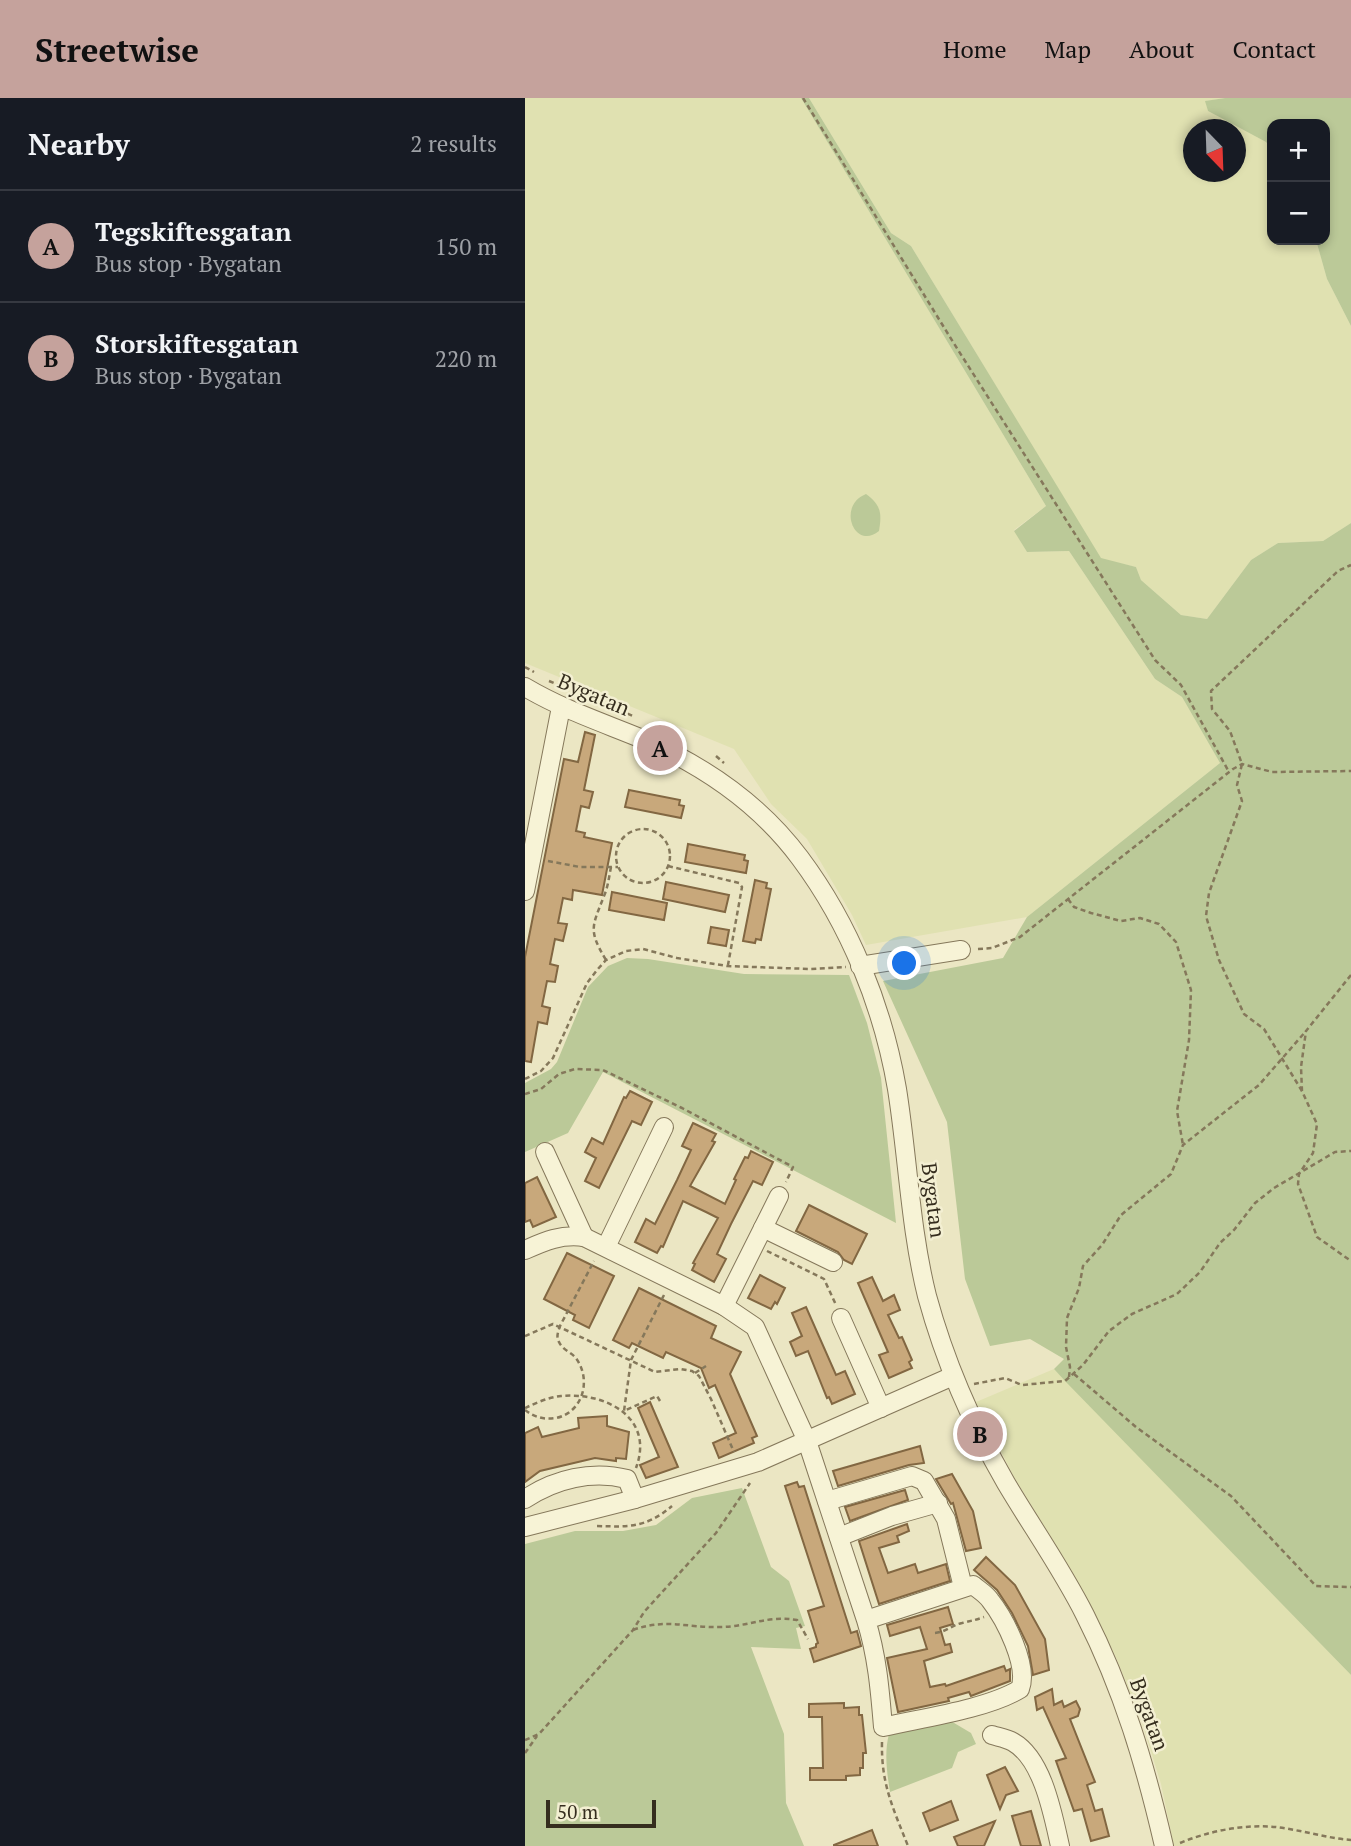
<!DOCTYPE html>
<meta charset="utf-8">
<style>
body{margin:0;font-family:"PT Serif",serif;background:#242831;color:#f1f3f6}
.controls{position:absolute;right:21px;top:21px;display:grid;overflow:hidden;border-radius:14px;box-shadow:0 4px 10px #0003}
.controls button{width:63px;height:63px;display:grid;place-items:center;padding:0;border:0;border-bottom:2px solid #363941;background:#171b24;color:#f1f3f6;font:35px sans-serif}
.compass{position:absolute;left:658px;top:21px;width:63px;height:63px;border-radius:50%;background:#171b24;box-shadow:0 4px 10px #0003;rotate:157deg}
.scale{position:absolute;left:21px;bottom:18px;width:110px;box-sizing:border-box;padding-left:7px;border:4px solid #352d1e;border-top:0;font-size:19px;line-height:24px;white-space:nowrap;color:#352d1e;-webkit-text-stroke:5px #f3efd2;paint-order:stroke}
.you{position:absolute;left:380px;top:866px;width:24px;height:24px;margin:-18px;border:5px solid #fff;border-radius:50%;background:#1a73e8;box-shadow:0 0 0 10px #1a73e833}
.badge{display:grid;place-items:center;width:46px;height:46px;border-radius:50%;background:#c5a29c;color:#111;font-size:23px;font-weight:700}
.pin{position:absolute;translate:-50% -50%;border:4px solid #fff;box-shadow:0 2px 7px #0006}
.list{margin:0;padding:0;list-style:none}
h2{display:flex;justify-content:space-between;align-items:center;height:91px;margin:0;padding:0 28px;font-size:30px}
h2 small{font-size:23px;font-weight:400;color:#9ea1a6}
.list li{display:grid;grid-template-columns:46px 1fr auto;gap:21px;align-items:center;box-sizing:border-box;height:112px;padding:0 28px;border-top:2px solid #363941}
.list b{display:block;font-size:26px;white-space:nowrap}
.list p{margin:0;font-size:23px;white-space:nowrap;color:#9ea1a6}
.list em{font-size:23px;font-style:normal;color:#9ea1a6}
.map{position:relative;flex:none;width:826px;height:1748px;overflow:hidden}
header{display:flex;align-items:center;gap:42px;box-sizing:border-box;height:98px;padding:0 35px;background:#c5a29c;color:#111}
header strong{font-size:33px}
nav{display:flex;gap:38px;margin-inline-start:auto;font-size:24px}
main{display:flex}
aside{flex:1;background:#171b24}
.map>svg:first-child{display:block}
</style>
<header>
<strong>Streetwise</strong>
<nav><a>Home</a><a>Map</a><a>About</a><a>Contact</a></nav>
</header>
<main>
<aside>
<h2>Nearby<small>2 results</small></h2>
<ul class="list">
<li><span class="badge">A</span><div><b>Tegskiftesgatan</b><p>Bus stop · Bygatan</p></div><em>150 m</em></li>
<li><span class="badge">B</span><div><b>Storskiftesgatan</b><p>Bus stop · Bygatan</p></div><em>220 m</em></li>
</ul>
</aside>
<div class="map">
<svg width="826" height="1748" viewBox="0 0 826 1748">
<rect width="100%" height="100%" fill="#ebe6c3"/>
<g fill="#e0e1b1" fill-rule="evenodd">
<path d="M0 0H276L521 408 489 432 502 454 544 453 630 581 657 599 695 665 502 819 341 847 327 817 282 741 246 706 209 651 0 565Z"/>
<path d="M284 0H700L681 3 683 13 741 44 747 52V142H791L802 181 826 228V425L798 443 753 445 726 462 682 521 656 517 616 482 611 469 576 461 386 148 366 135ZM668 32H710V74H668Z"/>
<path d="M529 1271 826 1577V1748H649L636 1686 616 1621 590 1557 548 1475 489 1379 451 1304Z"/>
</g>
<g fill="#bbc998">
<path d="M276 0H284L366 135 386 148 576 460 611 469 616 482 656 517 682 521 726 462 753 445 798 443 826 425V1577L540 1283 529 1271 539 1261 505 1241 465 1248 440 1181 422 1024 358 883 478 860 502 819 695 665 657 599 630 581 544 453 502 454 489 433 521 408Z"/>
<path d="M700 0H826V228L802 181 791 142H800V26H747V52L741 44 683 13 680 3Z"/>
<path d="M341 396C356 407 357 415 354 433 330 453 311 408 341 396Z"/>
<path d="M102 860 123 861 219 876 324 877 342 925 356 980 371 1125 78 974 43 1035 0 1054V985L26 971 32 964 63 889 83 868Z"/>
<path d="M217 1390 246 1469 264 1483 280 1528 271 1530 276 1551 226 1549 259 1636 261 1705 279 1748H0V1446L50 1433H98L131 1427 167 1400Z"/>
<path d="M419 1619 446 1635 451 1646 433 1654 427 1670 365 1694C362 1675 359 1655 364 1636Z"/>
</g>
<g fill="#c8a87b" stroke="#826742" stroke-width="2">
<path d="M60 634 70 637 59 692 68 694 64 710 56 708 51 733 60 735 59 739 87 745 77 797 48 792 47 802 38 800 33 825 42 826 38 843 30 841 25 866 33 868 30 884 22 883 17 908 25 910 22 926 13 924 6 964 0 963V859L39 661 53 664Z"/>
<path d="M104 692 155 702 154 707 159 708 156 720 100 709Z"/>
<path d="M163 746 220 757 219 762 223 763 221 775 160 764Z"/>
<path d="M230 782 242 785 241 790 246 791 236 842 231 841 230 845 218 843Z"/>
<path d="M141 784 204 797 200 814 138 801Z"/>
<path d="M87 794 142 805 139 822 84 812Z"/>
<path d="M186 829 204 832 201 848 183 845Z"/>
<path d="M105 993 127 1004 116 1027 107 1023 74 1090 60 1083 71 1060 60 1054 67 1040 78 1046 99 999 101 1000Z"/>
<path d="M168 1025 191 1036 187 1043 190 1044 165 1088 200 1106 211 1082 209 1081 220 1059 223 1060 226 1053 248 1064 237 1087 228 1083 206 1126 192 1156 201 1161 189 1184 167 1172 170 1166 168 1165 193 1120 181 1114 158 1103 138 1149 136 1148 132 1155 110 1144 121 1121 130 1126 152 1082 166 1052 157 1048Z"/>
<path d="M12 1079 31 1119 8 1129 5 1122 0 1124V1085Z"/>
<path d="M284 1107 342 1136 327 1166 319 1162 313 1154 271 1133Z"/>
<path d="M42 1155 89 1178 64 1230 48 1222 50 1217 19 1201Z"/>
<path d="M235 1177 260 1190 252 1206 250 1204 246 1211 223 1200Z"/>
<path d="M347 1179 358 1203 369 1197 375 1212 363 1217 374 1240 377 1239 387 1262 384 1264 387 1270 364 1280 354 1257 363 1254 333 1185Z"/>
<path d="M114 1190 191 1228 186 1240 216 1254 205 1276 232 1338 227 1340 229 1345 194 1360 188 1345 211 1335 190 1287 184 1290 176 1270 141 1254 138 1260 107 1245 104 1250 88 1242Z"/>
<path d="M281 1209 311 1277 320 1273 330 1296 307 1306 304 1299 302 1300 283 1253 271 1258 265 1244 277 1238 267 1215Z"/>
<path d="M125 1304 153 1369 121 1380 115 1367 134 1359 113 1310Z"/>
<path d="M82 1318V1328L104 1334 101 1361 91 1360V1363L70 1360 15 1373 0 1384V1335L13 1329 17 1339 54 1330 53 1320Z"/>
<path d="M395 1348 399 1365 384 1367 313 1388 308 1373Z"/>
<path d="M427 1376 448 1413 456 1450 441 1453 428 1405 426 1406 411 1381Z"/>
<path d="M272 1384 274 1389 279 1388 326 1535 332 1533 336 1548 289 1564 285 1551 291 1549V1546L293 1545 283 1513 299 1508 260 1388Z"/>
<path d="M380 1392 383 1402 325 1423 320 1409Z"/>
<path d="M382 1426 384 1433 372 1438 374 1444 354 1450 363 1475 390 1466 393 1475 421 1466 425 1483 354 1506 334 1443Z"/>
<path d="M461 1459 490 1487 520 1541 524 1572 508 1577 503 1548 487 1515 472 1492 449 1472Z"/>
<path d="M423 1509 428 1526 415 1530 420 1547 425 1546 427 1554 399 1563 405 1589 420 1586 421 1588 479 1568 481 1573 485 1571V1583L446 1598 444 1594 423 1600 424 1603 373 1614 362 1560 402 1551 395 1529 365 1538 362 1527Z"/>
<path d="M527 1591 529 1607 537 1603 539 1609 551 1603 555 1611 553 1618 545 1621 570 1684 562 1687 570 1713 577 1711 584 1738 566 1743 557 1711 549 1713 531 1663 541 1660 518 1609 512 1612 510 1599Z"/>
<path d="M319 1605V1610L334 1609V1617H337L341 1655H338V1670H335V1677L321 1678V1682H285V1670H298L297 1619H284V1606Z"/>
<path d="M480 1669 493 1693 481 1697 475 1711 462 1677Z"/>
<path d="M426 1703 433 1722 405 1733 398 1715Z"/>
<path d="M506 1713 516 1748H496L487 1718Z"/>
<path d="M470 1723 459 1748H433L429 1739Z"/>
<path d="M347 1732 353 1748H309V1747Z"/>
</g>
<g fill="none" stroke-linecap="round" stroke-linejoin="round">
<defs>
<g id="minor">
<path d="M0 589C37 611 76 624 115 640 178 667 234 705 275 760 325 827 358 909 372 991 383 1060 385 1130 402 1198 420 1264 447 1326 481 1385 507 1429 537 1471 560 1517 598 1592 620 1666 639 1748"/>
<path d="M0 793 36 609"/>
<path d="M335 868 436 852"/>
<path d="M20 1054 59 1139"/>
<path d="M238 1130 308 1164"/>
<path d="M81 1149 139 1029"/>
<path d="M0 1152C20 1143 36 1136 59 1139L199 1208 230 1229 282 1343 341 1522C352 1557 355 1592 358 1629 397 1620 462 1611 495 1591 504 1568 480 1521 465 1502 461 1496 454 1492 448 1487L341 1522"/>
<path d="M199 1208 254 1098"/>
<path d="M316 1220 356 1310"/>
<path d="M0 1401C30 1381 67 1372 102 1381L110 1401"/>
<path d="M302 1403 387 1378 399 1383 421 1421 438 1489"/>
<path d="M0 1429 110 1401 233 1364 428 1278"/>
<path d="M314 1439 367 1418 413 1405"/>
<path d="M467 1637C473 1639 481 1640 488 1644 518 1661 528 1717 535 1748"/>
</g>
</defs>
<use href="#minor" stroke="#85785b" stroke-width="20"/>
<g stroke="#85785b" stroke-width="2.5" stroke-dasharray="5 3.5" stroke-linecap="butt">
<path d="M278 0 428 244 630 562 656 587 704 674"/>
<path d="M0 569 9 574"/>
<path d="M24 583 108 618"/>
<path d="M191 658 199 665"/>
<circle cx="118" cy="758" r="27"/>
<path d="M23 763 55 769H93"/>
<path d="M143 768 214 785 217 789 203 867"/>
<path d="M543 801 549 809 566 815 596 823 615 820 634 826 651 844 666 892 664 942 652 1013 658 1047"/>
<path d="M453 851 467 850 495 839 708 671 717 666 747 674 826 673"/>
<path d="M81 862C63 832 67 829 79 798 83 789 84 779 86 769"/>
<path d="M826 877 781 933 776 969 777 993 792 1026 788 1055 774 1076 773 1086 792 1139 826 1163"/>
<path d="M0 981 16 973 28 960 62 885 72 872 81 862 101 853 118 851 152 860 202 868 285 871 321 869"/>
<path d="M777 993 739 931 719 916 694 862 681 818 684 795 717 703 712 687 717 666 705 633 687 611 686 593 813 473 826 467"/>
<path d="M0 996 16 991 34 976 50 971 78 972 157 1010 268 1069 261 1084"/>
<path d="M242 1153 299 1181 311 1207"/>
<path d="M0 1238 28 1226 130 1274 155 1271 167 1273 174 1278 186 1301 209 1354"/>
<path d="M170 1275 181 1268"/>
<path d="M549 1276 611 1329 706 1398 791 1488 826 1489"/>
<path d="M544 1279 545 1269 541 1249 542 1220 554 1190 558 1168 577 1147 596 1117 646 1076 658 1047 734 987 781 933"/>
<path d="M449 1286 480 1280 497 1287 540 1283 558 1267 584 1233 607 1216 652 1196 675 1174 695 1145 709 1132 730 1105 749 1090 810 1054 826 1053"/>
<path d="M135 1303 132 1298 99 1313 106 1262 140 1195"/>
<path d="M0 1310C11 1305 24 1299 36 1298 80 1294 130 1319 111 1370"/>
<path d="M0 1312C9 1319 19 1322 31 1320 59 1314 67 1280 50 1259 45 1254 37 1251 34 1244 31 1239 33 1234 35 1228L69 1163"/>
<path d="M72 1428C104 1429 121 1430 147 1408"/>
<path d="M108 1532C140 1520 163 1530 195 1529 223 1529 241 1517 272 1522L283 1541"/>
<path d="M410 1535C421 1534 427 1527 437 1525 445 1523 451 1522 459 1519"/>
<path d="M0 1642 14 1636 108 1532 119 1514 191 1435 225 1385"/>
<path d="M357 1644C356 1686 368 1710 383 1748"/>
<path d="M0 1655 12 1638"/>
<path d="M655 1745C684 1733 719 1726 751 1729 776 1732 801 1740 826 1742"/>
</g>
<use href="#minor" stroke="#f7f3d6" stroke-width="18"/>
</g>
<g text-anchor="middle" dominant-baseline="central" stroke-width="5" stroke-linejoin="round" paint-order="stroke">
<g font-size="21" fill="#352d1e" stroke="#f3efd2">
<text transform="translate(69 596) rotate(23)">Bygatan</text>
<text transform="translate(409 1102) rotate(83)">Bygatan</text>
<text transform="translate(625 1616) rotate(70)">Bygatan</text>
</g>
</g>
</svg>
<div class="controls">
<button>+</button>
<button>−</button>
</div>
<svg class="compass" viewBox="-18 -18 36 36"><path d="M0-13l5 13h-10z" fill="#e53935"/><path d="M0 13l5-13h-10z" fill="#9ea1a6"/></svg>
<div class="scale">50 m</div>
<div class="you"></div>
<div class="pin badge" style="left:135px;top:650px">A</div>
<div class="pin badge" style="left:455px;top:1336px">B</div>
</div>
</main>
